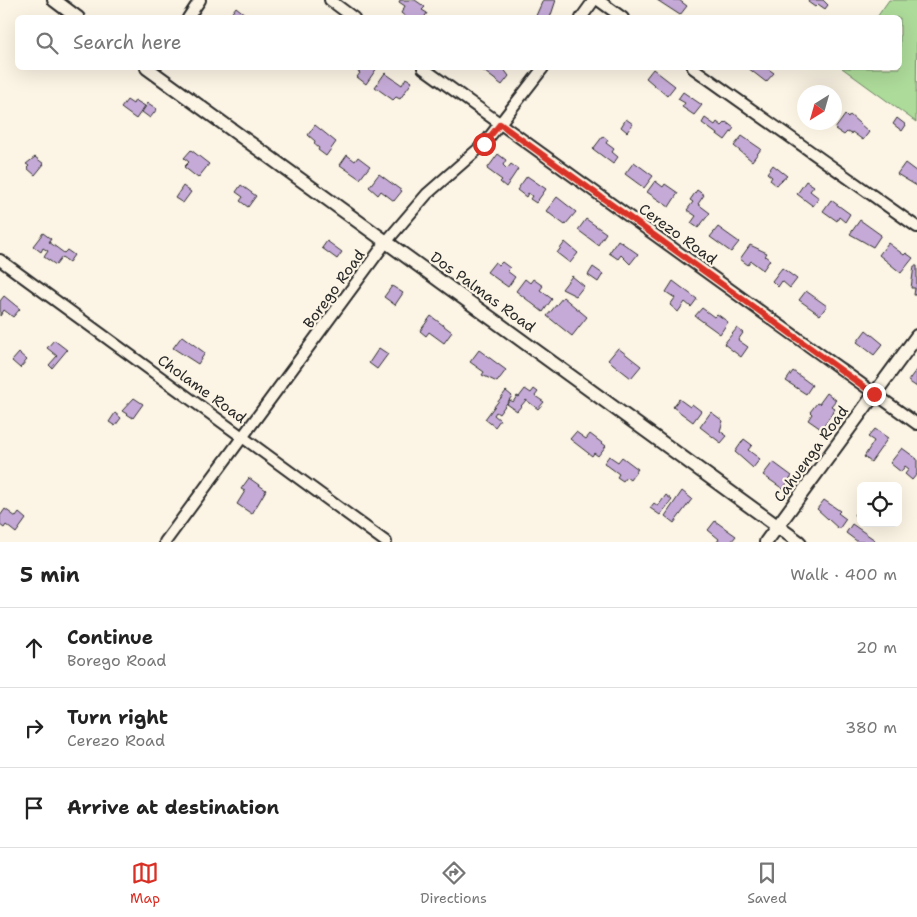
<!DOCTYPE html>
<meta charset="utf-8">
<style>
body{margin:0;font-family:"Shantell Sans",sans-serif;background:#f6f6f6;color:#222}
.controls{position:absolute;right:15px;bottom:15px;display:grid;overflow:hidden;border-radius:8px;box-shadow:0 5px 20px #0002}
.controls button{width:45px;height:45px;display:grid;place-items:center;padding:0;border:0;border-bottom:1px solid #e0e0e0;background:#fff;color:#222;font:25px sans-serif}
.compass{position:absolute;left:797px;top:85px;width:45px;height:45px;border-radius:50%;background:#fff;box-shadow:0 5px 20px #0002;rotate:217deg}
.stop{position:absolute;width:15px;height:15px;margin:-11px;border:4px solid #d93025;border-radius:50%;background:#fff}
.stop.end{background:#d93025;border-color:#fff;box-shadow:0 1px 5px #0008}
.list{margin:0;padding:0;list-style:none}
h2{display:flex;justify-content:space-between;align-items:center;height:65px;margin:0;padding:0 20px;font-size:21px}
h2 small{font-size:16px;font-weight:400;color:#767676}
.list li{display:grid;grid-template-columns:32px 1fr auto;gap:15px;align-items:center;box-sizing:border-box;height:80px;padding:0 20px;border-top:1px solid #e0e0e0}
.list b{display:block;font-size:19px;white-space:nowrap}
.list p{margin:0;font-size:16px;white-space:nowrap;color:#767676}
.list em{font-size:16px;font-style:normal;color:#767676}
.icon{flex:none;width:28px;height:28px;fill:none;stroke:currentColor;stroke-width:2;stroke-linecap:round;stroke-linejoin:round}
.map{position:relative;flex:none;width:917px;height:542px;overflow:hidden}
.search{position:absolute;background:#fff;box-shadow:0 5px 20px #0002;left:15px;right:15px;top:15px;height:55px;display:flex;align-items:center;gap:12px;box-sizing:border-box;padding:0 18px;border-radius:8px;color:#767676;font-size:19px}
.sheet{height:305px;background:#fff}
nav{display:flex;justify-content:space-around;align-items:center;box-sizing:border-box;height:70px;border-top:1px solid #e0e0e0;background:#fff;font-size:14px;color:#767676}
nav a{display:grid;justify-items:center;gap:2px}
nav .on{color:#d93025}
.map>svg:first-child{display:block}
</style>
<div class="map">
<svg width="917" height="542" viewBox="0 0 917 542">
<rect width="100%" height="100%" fill="#fcf5e5"/>
<filter id="ink" filterUnits="userSpaceOnUse"><feTurbulence type="fractalNoise" baseFrequency=".02" numOctaves="2"/><feDisplacementMap in="SourceGraphic" scale="10" xChannelSelector="R" yChannelSelector="G"/><feConvolveMatrix kernelMatrix="1 2 1 2 8 2 1 2 1" color-interpolation-filters="sRGB"/></filter>
<g filter="url(#ink)">
<path fill="#addb9a" stroke="#6c8362" d="M889 0H917L916 122 842 68H900V18L877 17Z"/>
<g fill="#c5aad7" stroke="#2b2b2b">
<path d="M400 0H415L425 7 422 10 427 13 424 18H407L401 13 405 6 399 2Z"/>
<path d="M543 0H556L550 18H535Z"/>
<path d="M657 0H679L687 6 680 15Z"/>
<path d="M809 0H823L828 5 825 9 818 4 815 7 808 2Z"/>
<path d="M236 7 250 18H228Z"/>
<path d="M353 68H377L366 84 357 77 360 73Z"/>
<path d="M483 68H503L509 76 502 85 481 69Z"/>
<path d="M748 68H767L774 73 766 82Z"/>
<path d="M653 69 675 86 667 96 646 78Z"/>
<path d="M385 73 402 85 406 78 412 82 400 99 396 97 393 100 375 87Z"/>
<path d="M683 92 702 105 694 115 682 107 685 103 678 99Z"/>
<path d="M127 100 133 104 135 100 145 106 136 119 121 108Z"/>
<path d="M148 103 157 109 150 118 142 112Z"/>
<path d="M845 115 848 118 850 115 869 132 863 140 852 132 851 134 847 132 844 135 835 129Z"/>
<path d="M705 118 715 125 717 122 722 126 726 122 734 128 725 140 702 123Z"/>
<path d="M897 118 906 125 902 131 893 124Z"/>
<path d="M626 119 633 124 627 132 621 127Z"/>
<path d="M315 125 336 142 326 156 318 150 319 148 314 144 315 141 308 135Z"/>
<path d="M603 136 608 140 606 143 614 149 612 152 618 157 613 164 593 149Z"/>
<path d="M742 136 761 149 752 161 734 146Z"/>
<path d="M191 150 209 164 198 178 184 167 189 162 184 158Z"/>
<path d="M498 154 506 160 503 165 507 169 511 164 518 169 506 187 500 182 502 180 487 169Z"/>
<path d="M347 155 355 161 358 157 370 166 360 179 340 165Z"/>
<path d="M35 157 44 164 35 175 27 168 29 166 26 164Z"/>
<path d="M634 162 653 176 644 188 625 174Z"/>
<path d="M905 163 917 172V186L897 174Z"/>
<path d="M773 165 787 176 776 185 770 180 772 177 767 173Z"/>
<path d="M379 174 402 191 394 201 381 191 378 195 369 187Z"/>
<path d="M527 176 546 189 536 203 530 199 532 196 528 193 526 197 517 190Z"/>
<path d="M655 181 663 187 665 184 678 193 669 207 647 192Z"/>
<path d="M806 181 814 186 810 191 819 198 813 206 797 194Z"/>
<path d="M241 185 256 196 248 207 240 201 243 197 236 192Z"/>
<path d="M183 186 191 192 183 203 175 198Z"/>
<path d="M697 190 704 195 698 204 710 213 698 228 691 223 696 216 687 210 693 202 690 200Z"/>
<path d="M557 197 576 212 565 225 546 211Z"/>
<path d="M831 200 850 214 845 222 839 217 837 221 823 211Z"/>
<path d="M586 219 606 233 598 245 578 230Z"/>
<path d="M860 220 881 235 873 247 850 234Z"/>
<path d="M718 227 739 242 731 252 710 237Z"/>
<path d="M43 233 51 239 49 242 64 253 67 250 74 255 69 262 62 257 56 265 44 257 48 251 43 248 41 252 33 246Z"/>
<path d="M618 240 638 254 630 264 621 255 618 259 609 253Z"/>
<path d="M327 241 342 252 337 259 322 248Z"/>
<path d="M565 242 578 253 570 263 557 253Z"/>
<path d="M888 243 904 255 906 253 913 258 901 273 879 255Z"/>
<path d="M750 245 767 253 765 256 770 260 763 270 751 261 748 265 740 259Z"/>
<path d="M495 262 499 265 502 262 510 268 507 271 515 277 508 287 487 272Z"/>
<path d="M914 266H917V295H914L915 288H911Z"/>
<path d="M593 267 603 274 598 282 588 275Z"/>
<path d="M782 268 797 279 790 288 782 281 778 287 772 281Z"/>
<path d="M572 276 584 286 576 296 562 289Z"/>
<path d="M525 279 530 283 533 279 543 286 540 290 552 299 543 312 516 291Z"/>
<path d="M673 281 697 299 691 307 685 302 678 312 670 305 675 298 666 292Z"/>
<path d="M392 286 403 293 395 305 384 297Z"/>
<path d="M806 291 827 306 820 315 799 300Z"/>
<path d="M4 296 20 309 13 317 4 310 0 316V301Z"/>
<path d="M563 297 587 317 572 336 547 316Z"/>
<path d="M702 308 714 317 717 314 728 322 720 334 695 316Z"/>
<path d="M431 316 452 332 444 343 429 332 426 336 420 331Z"/>
<path d="M737 328 743 333 738 340 748 347 741 357 724 344Z"/>
<path d="M866 330 883 344 874 355 857 342Z"/>
<path d="M182 336 205 353 198 364 173 348Z"/>
<path d="M54 340 67 350 52 368 49 365 57 356 47 348Z"/>
<path d="M379 348 388 354 377 369 369 363Z"/>
<path d="M618 348 641 366 631 378 608 360Z"/>
<path d="M479 350 506 370 497 382 482 375 484 372 470 362Z"/>
<path d="M19 353 27 360 20 368 12 361Z"/>
<path d="M916 370 917 371V387L908 381Z"/>
<path d="M793 371 812 385 806 394 786 381Z"/>
<path d="M525 389 531 393 534 389 538 392 535 396 544 402 538 409 526 400 517 411 507 404 510 400 513 402 517 396 519 397Z"/>
<path d="M506 391 512 396 499 414 496 412 494 415 500 420 495 427 485 419Z"/>
<path d="M827 393 836 400 831 406 835 409 821 429 808 420 812 414 810 412 817 403 819 404Z"/>
<path d="M134 398 143 404 133 418 122 411Z"/>
<path d="M679 399 690 407 692 404 701 411 693 422 673 407Z"/>
<path d="M711 412 723 421 720 431 727 436 721 443 700 427Z"/>
<path d="M115 413 121 418 115 426 109 422Z"/>
<path d="M875 429 888 438 871 462 864 457 874 441 868 437Z"/>
<path d="M576 432 586 439 590 434 606 446 598 456 594 453 592 456 570 439Z"/>
<path d="M744 439 752 445 748 450 760 459 753 468 735 452Z"/>
<path d="M902 448 917 459V474L912 480 905 474 909 469 905 466 901 472 890 463Z"/>
<path d="M609 456 618 462 622 457 638 469 630 480 626 477 623 481 617 477 619 474 604 463Z"/>
<path d="M773 462 792 476 783 489 763 475Z"/>
<path d="M249 478 266 490 252 514 237 504 245 491 241 489Z"/>
<path d="M682 491 692 499 674 523 665 516Z"/>
<path d="M666 495 672 500 660 515 650 508 654 503 658 506Z"/>
<path d="M824 500 840 511 838 513 846 519 839 529 817 509Z"/>
<path d="M860 506H861V520L854 515Z"/>
<path d="M5 509 16 517 19 513 26 519 16 533 6 525 4 528 0 525V516Z"/>
<path d="M715 521 736 536 731 542H717L719 539 708 530Z"/>
<path d="M852 524 875 540 874 542H858L846 533Z"/>
</g>
<g fill="none" stroke-linecap="round" stroke-linejoin="round">
<defs>
<g id="minor">
<path d="M330 0 354 18"/>
<path d="M598 0 623 18"/>
<path d="M188 18 200 0"/>
<path d="M581 18 594 0"/>
<path d="M423 68 917 424"/>
<path d="M693 68 917 227"/>
<path d="M0 260 386 542"/>
<path d="M165 542 386 242 427 194 484 144 543 68"/>
</g>
<g id="tertiary">
<path d="M54 0 78 18"/>
<path d="M147 68 799 542"/>
<path d="M766 542 917 336"/>
</g>
</defs>
<use href="#minor" stroke="#2b2b2b" stroke-width="14"/>
<use href="#tertiary" stroke="#2b2b2b" stroke-width="16"/>
<use href="#minor" stroke="#fcf5e5" stroke-width="10"/>
<use href="#tertiary" stroke="#fcf5e5" stroke-width="12"/>
</g>
</g>
<g fill="none" stroke-linecap="round" stroke-linejoin="round" filter="url(#ink)">
<path stroke="#d93025" stroke-width="6" d="M484 144 500 124 874 394"/>
</g>
<g text-anchor="middle" dominant-baseline="central" stroke-width="4.5" stroke-linejoin="round" paint-order="stroke">
<g font-size="15" fill="#2b2b2b" stroke="#fcf5e5">
<text transform="translate(678 234) rotate(36)">Cerezo Road</text>
<text transform="translate(334 289) rotate(-54)">Borego Road</text>
<text transform="translate(483 292) rotate(36)">Dos Palmas Road</text>
<text transform="translate(202 389) rotate(36)">Cholame Road</text>
<text transform="translate(811 454) rotate(-54)">Cahuenga Road</text>
</g>
</g>
</svg>
<div class="controls">
<button><svg class="icon" aria-label="locate" viewBox="0 0 24 24"><circle cx="12" cy="12" r="6"/><path d="M12 2v4M12 18v4M2 12h4M18 12h4"/></svg></button>
</div>
<svg class="compass" viewBox="-18 -18 36 36"><path d="M0-13l5 13h-10z" fill="#e53935"/><path d="M0 13l5-13h-10z" fill="#767676"/></svg>
<div class="stop" style="left:484px;top:144px"></div>
<div class="stop end" style="left:874px;top:394px"></div>
<div class="search"><svg class="icon" aria-label="search" viewBox="0 0 24 24"><circle cx="10" cy="10" r="6"/><path d="M15 15l6 6"/></svg>Search here</div>
</div>
<section class="sheet">
<h2>5 min<small>Walk · 400 m</small></h2>
<ul class="list">
<li><svg class="icon" aria-label="ahead" viewBox="0 0 24 24"><path d="M12 20V5M6 11l6-6 6 6"/></svg><div><b>Continue</b><p>Borego Road</p></div><em>20 m</em></li>
<li><svg class="icon" aria-label="right" viewBox="0 0 24 24"><path d="M7 20v-9h11M14 6l5 5-5 5"/></svg><div><b>Turn right</b><p>Cerezo Road</p></div><em>380 m</em></li>
<li><svg class="icon" aria-label="arrive" viewBox="0 0 24 24"><path d="M6 21V4h12l-3 4 3 4H6"/></svg><div><b>Arrive at destination</b></div></li>
</ul>
</section>
<nav>
<a class="on"><svg class="icon" aria-label="map" viewBox="0 0 24 24"><path d="M3 6l6-2 6 2 6-2v14l-6 2-6-2-6 2zM9 4v14M15 6v14"/></svg>Map</a>
<a><svg class="icon" aria-label="directions" viewBox="0 0 24 24"><path d="M12 3l9 9-9 9-9-9zM9 14v-3h6M13 9l2 2-2 2"/></svg>Directions</a>
<a><svg class="icon" aria-label="saved" viewBox="0 0 24 24"><path d="M7 4h10v16l-5-4-5 4z"/></svg>Saved</a>
</nav>
